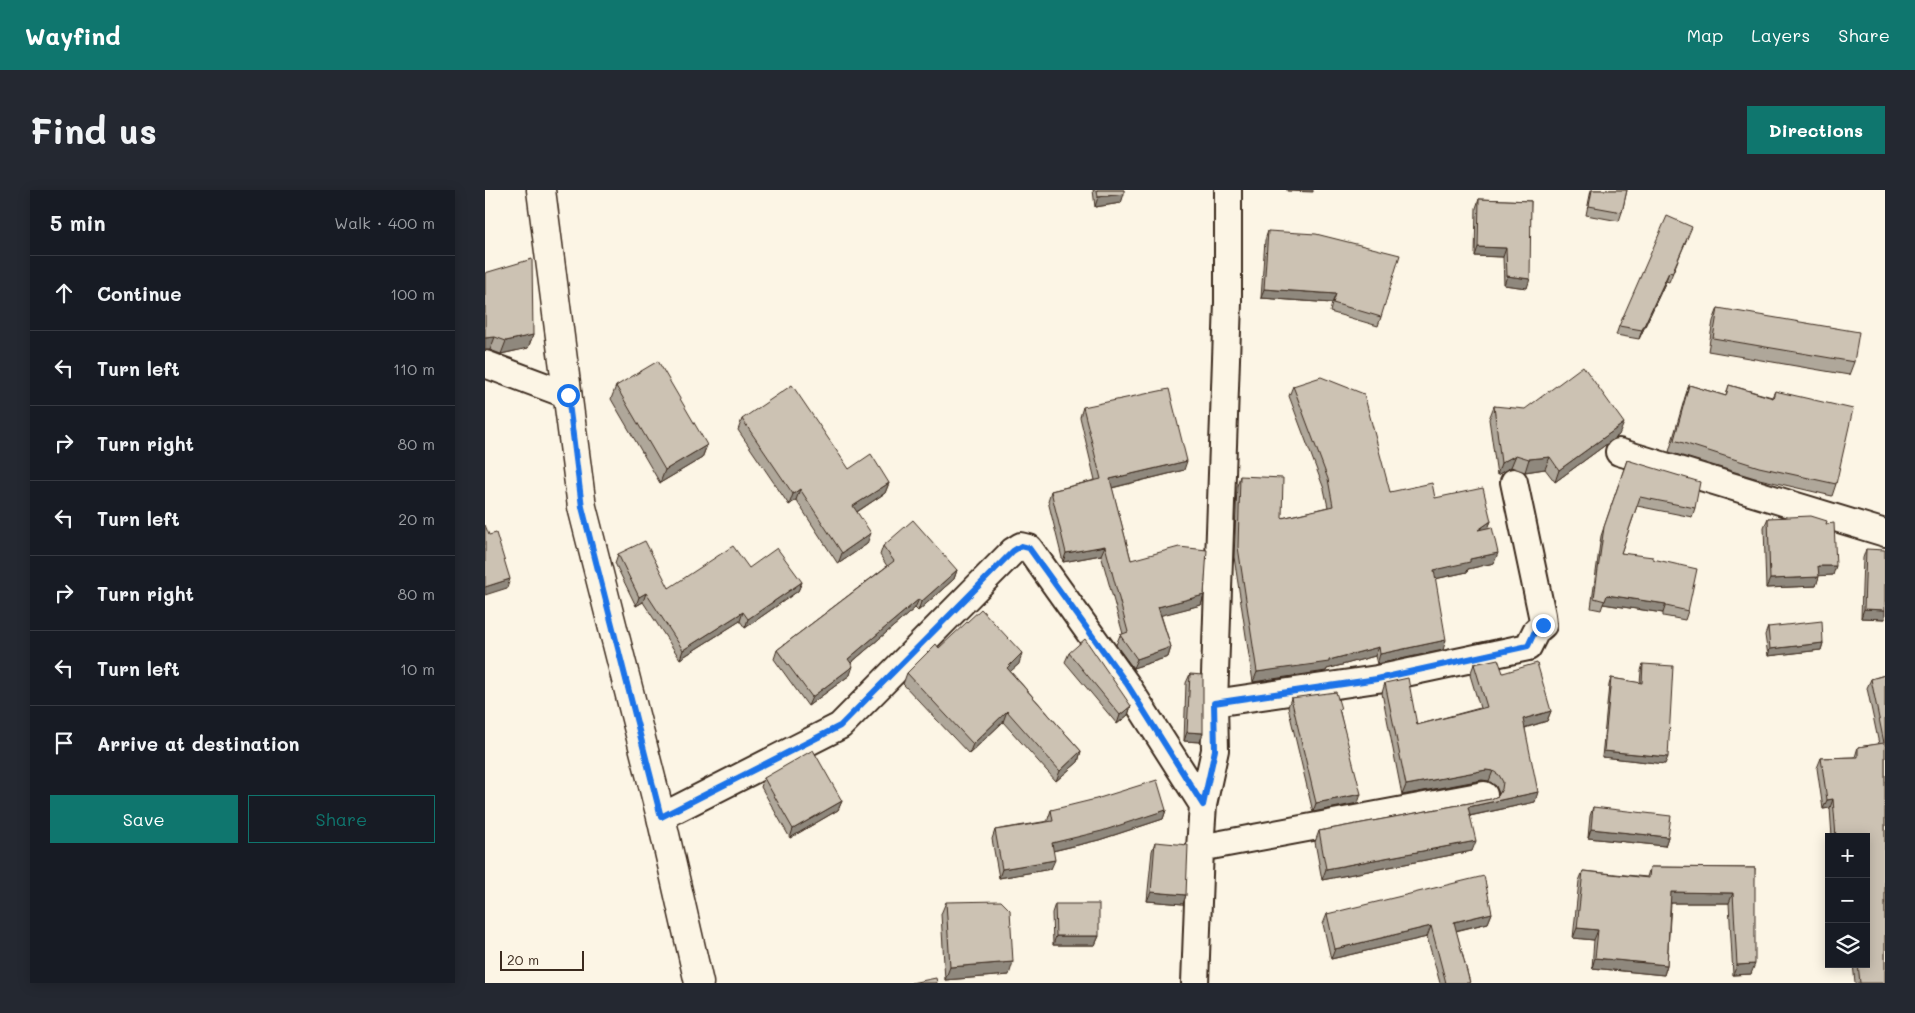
<!DOCTYPE html>
<meta charset="utf-8">
<style>
body{margin:0;font-family:Mali,sans-serif;background:#242831;color:#f1f3f6}
.controls{position:absolute;right:15px;bottom:15px;display:grid;overflow:hidden;border-radius:0px;box-shadow:0 2px 12px #0003}
.controls button{width:45px;height:45px;display:grid;place-items:center;padding:0;border:0;border-bottom:1px solid #363941;background:#171b24;color:#f1f3f6;font:25px sans-serif}
.scale{position:absolute;left:15px;bottom:12px;width:84px;box-sizing:border-box;padding-left:5px;border:2px solid #3b2a1e;border-top:0;font-size:14px;line-height:18px;white-space:nowrap;color:#3b2a1e;-webkit-text-stroke:4px #fcf5e5;paint-order:stroke}
.stop{position:absolute;width:15px;height:15px;margin:-11px;border:4px solid #1a73e8;border-radius:50%;background:#fff}
.stop.end{background:#1a73e8;border-color:#fff;box-shadow:0 1px 5px #0008}
.list{margin:0;padding:0;list-style:none}
h2{display:flex;justify-content:space-between;align-items:center;height:65px;margin:0;padding:0 20px;font-size:21px}
h2 small{font-size:16px;font-weight:400;color:#9ea1a6}
.list li{display:grid;grid-template-columns:32px 1fr auto;gap:15px;align-items:center;box-sizing:border-box;height:75px;padding:0 20px;border-top:1px solid #363941}
.list b{display:block;font-size:19px;white-space:nowrap}
.list em{font-size:16px;font-style:normal;color:#9ea1a6}
.actions{display:flex;gap:10px;padding:15px 20px}
.actions a{flex:1;padding:11px 0;border:1px solid #0f766e;border-radius:0px;text-align:center;font-size:18px;color:#0f766e}
.actions .main{background:#0f766e;color:#fff}
.icon{flex:none;width:28px;height:28px;fill:none;stroke:currentColor;stroke-width:2;stroke-linecap:round;stroke-linejoin:round}
.map{position:relative;flex:none;width:1400px;height:793px;overflow:hidden;border-radius:0px}
header{display:flex;align-items:center;gap:30px;box-sizing:border-box;height:70px;padding:0 25px;background:#0f766e;color:#fff}
header strong{font-size:24px}
nav{display:flex;gap:28px;margin-inline-start:auto;font-size:18px}
.intro{display:flex;align-items:center;justify-content:space-between;box-sizing:border-box;height:120px;padding:0 30px}
h1{margin:0;font-size:35px}
.button{padding:12px 22px;border-radius:0px;background:#0f766e;color:#fff;font-size:18px;font-weight:700}
main{display:flex;gap:30px;padding:0 30px}
aside{flex:1;background:#171b24;border-radius:0px;box-shadow:0 2px 12px #0003}
.map>svg:first-child{display:block}
</style>
<header>
<strong>Wayfind</strong>
<nav><a>Map</a><a>Layers</a><a>Share</a></nav>
</header>
<div class="intro"><h1>Find us</h1><a class="button">Directions</a></div>
<main>
<aside>
<h2>5 min<small>Walk · 400 m</small></h2>
<ul class="list">
<li><svg class="icon" aria-label="ahead" viewBox="0 0 24 24"><path d="M12 20V5M6 11l6-6 6 6"/></svg><div><b>Continue</b></div><em>100 m</em></li>
<li><svg class="icon" aria-label="left" viewBox="0 0 24 24"><path d="M17 20v-9H6M10 6l-5 5 5 5"/></svg><div><b>Turn left</b></div><em>110 m</em></li>
<li><svg class="icon" aria-label="right" viewBox="0 0 24 24"><path d="M7 20v-9h11M14 6l5 5-5 5"/></svg><div><b>Turn right</b></div><em>80 m</em></li>
<li><svg class="icon" aria-label="left" viewBox="0 0 24 24"><path d="M17 20v-9H6M10 6l-5 5 5 5"/></svg><div><b>Turn left</b></div><em>20 m</em></li>
<li><svg class="icon" aria-label="right" viewBox="0 0 24 24"><path d="M7 20v-9h11M14 6l5 5-5 5"/></svg><div><b>Turn right</b></div><em>80 m</em></li>
<li><svg class="icon" aria-label="left" viewBox="0 0 24 24"><path d="M17 20v-9H6M10 6l-5 5 5 5"/></svg><div><b>Turn left</b></div><em>10 m</em></li>
<li><svg class="icon" aria-label="arrive" viewBox="0 0 24 24"><path d="M6 21V4h12l-3 4 3 4H6"/></svg><div><b>Arrive at destination</b></div></li>
</ul>
<div class="actions"><a class="main">Save</a><a>Share</a></div>
</aside>
<div class="map">
<svg width="1400" height="793" viewBox="0 0 1400 793">
<rect width="100%" height="100%" fill="#fcf5e5"/>
<filter id="ink" filterUnits="userSpaceOnUse"><feTurbulence type="fractalNoise" baseFrequency=".02" numOctaves="2"/><feDisplacementMap in="SourceGraphic" scale="10" xChannelSelector="R" yChannelSelector="G"/><feConvolveMatrix kernelMatrix="1 2 1 2 8 2 1 2 1" color-interpolation-filters="sRGB"/></filter>
<g filter="url(#ink)">
<g fill="none" stroke-linecap="round" stroke-linejoin="round">
<defs>
<g id="street">
<path d="M0 174 83 205"/>
<path d="M1134 262 1400 343"/>
<path d="M729 513 892 489 1043 457 1051 441 1058 435 1057 425 1029 292"/>
<path d="M718 615 730 560 729 513 743 112V0"/>
<path d="M176 627 355 536 528 361 536 356 544 358 641 494 718 615 715 658 710 793"/>
<path d="M715 658 999 605"/>
</g>
<path id="secondary" d="M56 0 97 317 176 627 214 793"/>
</defs>
<use href="#street" stroke="#3b2a1e" stroke-width="30"/>
<use href="#secondary" stroke="#3b2a1e" stroke-width="31"/>
<use href="#street" stroke="#fcf5e5" stroke-width="26"/>
<use href="#secondary" stroke="#fcf5e5" stroke-width="28"/>
</g>
<g fill="#afa79a" stroke="#3b2a1e">
<path d="M608 0H639L636 13 610 17Z"/>
<path d="M1106 0H1142L1137 22 1134 31 1101 25Z"/>
<path d="M994 9 1046 11 1042 98 1019 95 1018 67 990 66 991 18Z"/>
<path d="M783 41 896 127 893 136 845 122 847 113 776 108 780 50Z"/>
<path d="M1203 46 1184 92 1181 91 1154 149 1131 145 1134 136Z"/>
<path d="M0 83 48 145 43 158 16 164 5 160H0Z"/>
<path d="M1233 118 1369 172 1364 185 1223 161 1228 131Z"/>
<path d="M1204 195 1241 206 1244 195 1287 207 1290 201 1351 294 1347 306 1270 288 1184 262 1200 207Z"/>
<path d="M131 196 222 255 217 268 175 293 126 209Z"/>
<path d="M808 196 905 302 950 308 1006 331 1003 338 1009 373 983 379 982 382 950 389 958 460 892 474 890 466 842 479 841 481 768 492 749 367 752 296 755 286 797 328 843 317 839 299 804 206Z"/>
<path d="M1009 216 1134 245 1070 292 1060 279 1040 282 1026 277 1012 285 1004 229Z"/>
<path d="M598 217 699 280 627 298 646 370 719 405 716 415 676 425 686 457 683 467 648 478 631 455 635 445 638 444 616 365 578 372 563 311 566 301 610 290 595 227Z"/>
<path d="M257 229 364 279 404 293 400 303 372 322 382 354 353 374 311 310 304 315 253 240Z"/>
<path d="M1142 270 1210 318 1207 327 1152 316 1136 363 1168 369 1203 421 1200 430 1178 426V423L1118 414 1116 420 1106 418 1116 346Z"/>
<path d="M1283 328 1341 334 1348 385H1334L1331 396 1281 398 1279 337Z"/>
<path d="M398 356 472 380 469 389 433 421 430 418 366 473 365 485 323 516 289 469 292 460 402 376 395 365Z"/>
<path d="M1381 359 1400 429 1376 428 1378 368Z"/>
<path d="M133 364 184 398 264 378 317 392 313 401 260 438 255 431 195 469 158 412 151 416 130 373Z"/>
<path d="M1283 437 1338 453 1336 460 1283 466 1280 445Z"/>
<path d="M454 458 534 474 525 481 596 561 593 572 571 591 518 532 484 564 418 494 422 483Z"/>
<path d="M584 463 646 516 643 525 632 534 580 472Z"/>
<path d="M989 474 1018 483 1066 521 1062 531 1040 538 1050 612 985 626 987 661 837 690 830 652 834 641 1006 609 1013 606 1014 603 1011 596 1004 591 997 590 917 605 897 503 900 493 932 535 995 518 985 485Z"/>
<path d="M1158 474 1180 574 1117 567 1124 495 1126 488 1155 493 1156 481Z"/>
<path d="M705 484 715 552 699 551 701 493Z"/>
<path d="M1400 485V793H1370L1368 774H1381V647H1347L1345 618 1338 619 1332 578 1336 568 1370 567 1373 557 1394 554 1382 498 1386 489Z"/>
<path d="M806 508 855 522 873 613 828 622 803 517Z"/>
<path d="M279 588 357 611 353 620 305 648 276 597Z"/>
<path d="M1108 617 1183 647 1180 656 1103 648 1105 626Z"/>
<path d="M566 620H681L678 629 614 650 568 661 566 679 514 688 507 649 510 640 563 631V629Z"/>
<path d="M670 652 701 705 698 714 662 711 667 661Z"/>
<path d="M1165 677 1270 678 1266 784 1248 785 1244 713H1186L1182 775 1179 785 1107 778 1109 750 1088 748 1094 691 1098 681 1162 687Z"/>
<path d="M461 712 524 785 460 790 456 724Z"/>
<path d="M570 714 614 746 610 755H568L567 723Z"/>
<path d="M1007 723 1003 733 971 741 985 793H955L942 747 846 769 838 734 842 724Z"/>
</g>
<g fill="#8f887d" stroke="#3b2a1e">
<path d="M802 0H828V2L802 1Z"/>
<path d="M639 4 636 13 610 17 613 7Z"/>
<path d="M993 57 1021 58 1018 67 990 66Z"/>
<path d="M1184 82 1181 91 1154 149 1157 140Z"/>
<path d="M1022 86 1045 89 1042 98 1019 95Z"/>
<path d="M779 99 851 104 847 113 776 108Z"/>
<path d="M48 145 43 158 16 164 21 151Z"/>
<path d="M10 147 5 160H0V148Z"/>
<path d="M1139 233 1134 245 1070 292 1074 280Z"/>
<path d="M222 255 217 268 175 293 180 280Z"/>
<path d="M1031 265 1026 277 1012 285 1016 273Z"/>
<path d="M1065 267 1060 279 1040 282 1044 269Z"/>
<path d="M702 271 699 280 622 299 625 289Z"/>
<path d="M404 293 400 303 364 327 368 316Z"/>
<path d="M315 299 311 310 304 315 308 304Z"/>
<path d="M1006 331 1002 341 993 340Z"/>
<path d="M386 343 382 354 353 374 357 363Z"/>
<path d="M620 356 616 365 578 372 581 363Z"/>
<path d="M1013 363 1009 373 983 379 982 382 945 390 949 380 985 369Z"/>
<path d="M1333 376H1351L1348 385 1330 386Z"/>
<path d="M472 380 469 389 433 421 436 412Z"/>
<path d="M1334 387 1331 396 1281 398 1285 389Z"/>
<path d="M25 389 22 398 0 405V397Z"/>
<path d="M317 392 313 401 260 438 263 429Z"/>
<path d="M161 403 158 412 151 416 154 407Z"/>
<path d="M719 405 716 415 670 427 673 417Z"/>
<path d="M1122 405 1181 414 1178 423 1118 414Z"/>
<path d="M434 409 430 418 360 478 363 469Z"/>
<path d="M1379 419 1400 420V429L1376 428Z"/>
<path d="M258 422 255 431 195 469 198 460Z"/>
<path d="M961 450 958 460 892 474 895 464Z"/>
<path d="M1338 453 1336 460 1283 466 1285 459Z"/>
<path d="M686 457 683 467 648 478 652 469Z"/>
<path d="M894 457 890 466 842 479 841 481 768 492 772 482 844 470Z"/>
<path d="M537 463 534 474 518 488 522 478Z"/>
<path d="M368 476 365 485 323 516 327 507Z"/>
<path d="M646 516 643 525 632 534 635 525Z"/>
<path d="M522 521 518 532 484 564 488 554Z"/>
<path d="M1066 521 1062 531 1035 539 1038 529Z"/>
<path d="M702 542 718 543 715 552 699 551Z"/>
<path d="M596 561 593 572 571 591 575 581Z"/>
<path d="M1119 561 1183 567 1180 574 1117 567Z"/>
<path d="M1001 580 1008 581 1004 591 997 590 917 605 921 595Z"/>
<path d="M1053 602 1050 612 979 627 983 617Z"/>
<path d="M876 604 873 613 828 622 831 613Z"/>
<path d="M1348 609 1345 618 1338 619 1342 610Z"/>
<path d="M357 611 353 620 305 648 308 639Z"/>
<path d="M681 620 678 629 614 650 563 662 567 653Z"/>
<path d="M1106 639 1183 647 1180 656 1103 648Z"/>
<path d="M991 651 987 661 837 690 841 679Z"/>
<path d="M570 670 566 679 514 688 517 679Z"/>
<path d="M666 702 701 705 698 714 662 711Z"/>
<path d="M1186 702 1248 703 1244 713H1183Z"/>
<path d="M1007 723 1003 733 965 742 969 732Z"/>
<path d="M946 736 942 747 846 769 850 759Z"/>
<path d="M1092 738 1113 740 1109 750 1088 748Z"/>
<path d="M571 746H614L610 755H568Z"/>
<path d="M1110 768 1182 775 1179 785 1107 778Z"/>
<path d="M528 772 524 785 460 790 465 777Z"/>
<path d="M1270 774 1266 784 1248 785 1252 775Z"/>
</g>
<g fill="#ccc2b3" stroke="#3b2a1e">
<path d="M612 0H639V4L613 7Z"/>
<path d="M1107 0H1142L1137 22 1104 16Z"/>
<path d="M994 9 1046 11 1045 89 1022 86 1021 58 993 57Z"/>
<path d="M1182 26 1207 37 1187 83 1184 82 1157 140 1134 136Z"/>
<path d="M783 41 831 44 915 65 896 127 848 113 851 104 779 99Z"/>
<path d="M47 69 48 145 21 151 10 147 0 148V83Z"/>
<path d="M1233 118 1374 142 1369 172 1228 148Z"/>
<path d="M173 171 222 255 180 280 131 196Z"/>
<path d="M1098 176 1139 233 1074 280 1065 267 1044 269 1031 265 1016 273 1009 216 1040 219Z"/>
<path d="M836 187 879 204 905 302 947 293 950 308 998 298 1006 331 993 340 1007 337 1013 363 985 369V372L949 380 961 450 895 464 894 457 844 470V472L772 482 753 357 755 286 798 288 797 328 848 316 843 289 808 196Z"/>
<path d="M307 195 364 279 386 264 404 293 368 316 386 343 357 363 315 299 308 304 257 229Z"/>
<path d="M1204 195 1241 206 1244 195 1288 208 1290 201 1368 219 1351 294 1274 277 1189 250Z"/>
<path d="M684 199 702 271 625 289 646 370 694 357 722 360 719 405 673 417 686 457 652 469 635 445 643 442 620 356 581 363 566 301 616 289 598 217Z"/>
<path d="M1142 270 1215 292 1210 318 1155 307 1136 363 1168 367V369L1212 379 1203 421 1181 416V414L1122 405 1120 411 1109 408 1119 337Z"/>
<path d="M1326 326 1342 331 1341 334 1349 333 1351 376H1333L1334 387 1285 389 1283 328Z"/>
<path d="M428 330 472 380 436 412 434 409 363 469 368 476 327 507 292 460 409 371 398 356Z"/>
<path d="M0 335 4 345 11 343 25 389 0 397Z"/>
<path d="M160 351 184 398 248 356 264 378 292 358 317 392 263 429 258 422 198 460 161 403 154 407 133 364Z"/>
<path d="M1381 359 1400 360V420L1379 419Z"/>
<path d="M496 419 537 463 522 478 596 561 575 581 522 521 488 554 422 483 451 454 454 458Z"/>
<path d="M1337 431 1338 453 1285 459 1283 437Z"/>
<path d="M600 449 646 516 635 525 584 463Z"/>
<path d="M1013 469 1018 483 1052 473 1066 521 1038 529 1053 602 983 617 991 651 841 679 834 641 1006 609 1013 606 1017 599 1018 592 1014 585 1008 581 1001 580 921 595 900 493 923 488 932 535 1002 517 989 474Z"/>
<path d="M1158 474 1188 476 1183 567 1119 561 1126 488 1157 493Z"/>
<path d="M705 484 718 485V543L702 542Z"/>
<path d="M1400 485V793H1375L1373 774H1381V647H1351L1348 609 1342 610 1336 568 1373 567V557L1399 553 1386 489Z"/>
<path d="M851 502 856 519H854L876 604 831 613 806 508Z"/>
<path d="M328 560 357 611 308 639 279 588Z"/>
<path d="M672 590 681 620 617 641 567 653 570 670 517 679 510 640 568 631 566 620 611 609Z"/>
<path d="M1108 617 1186 626 1183 647 1106 639Z"/>
<path d="M670 652 703 655 701 705 666 702Z"/>
<path d="M1165 677 1270 678V774L1252 775 1248 703 1186 702 1182 775 1110 768 1113 740 1092 738 1098 681 1164 688Z"/>
<path d="M999 686 1007 723 969 732 985 793H961L946 736 850 759 842 724Z"/>
<path d="M516 711 525 720 528 772 465 777 461 712Z"/>
<path d="M570 714H614V746H571Z"/>
<path d="M451 788 452 793H426Z"/>
</g>
</g>
<g fill="none" stroke-linecap="round" stroke-linejoin="round" filter="url(#ink)">
<path stroke="#1a73e8" stroke-width="6" d="M83 205 97 317 176 627 355 536 528 361 536 356 544 358 642 494 718 615 730 560 729 513 892 489 1043 456 1050 441 1058 435"/>
</g>
</svg>
<div class="controls">
<button>+</button>
<button>−</button>
<button><svg class="icon" aria-label="layers" viewBox="0 0 24 24"><path d="M12 4l9 5-9 5-9-5zM3 14l9 5 9-5"/></svg></button>
</div>
<div class="scale">20 m</div>
<div class="stop" style="left:83px;top:205px"></div>
<div class="stop end" style="left:1058px;top:435px"></div>
</div>
</main>
